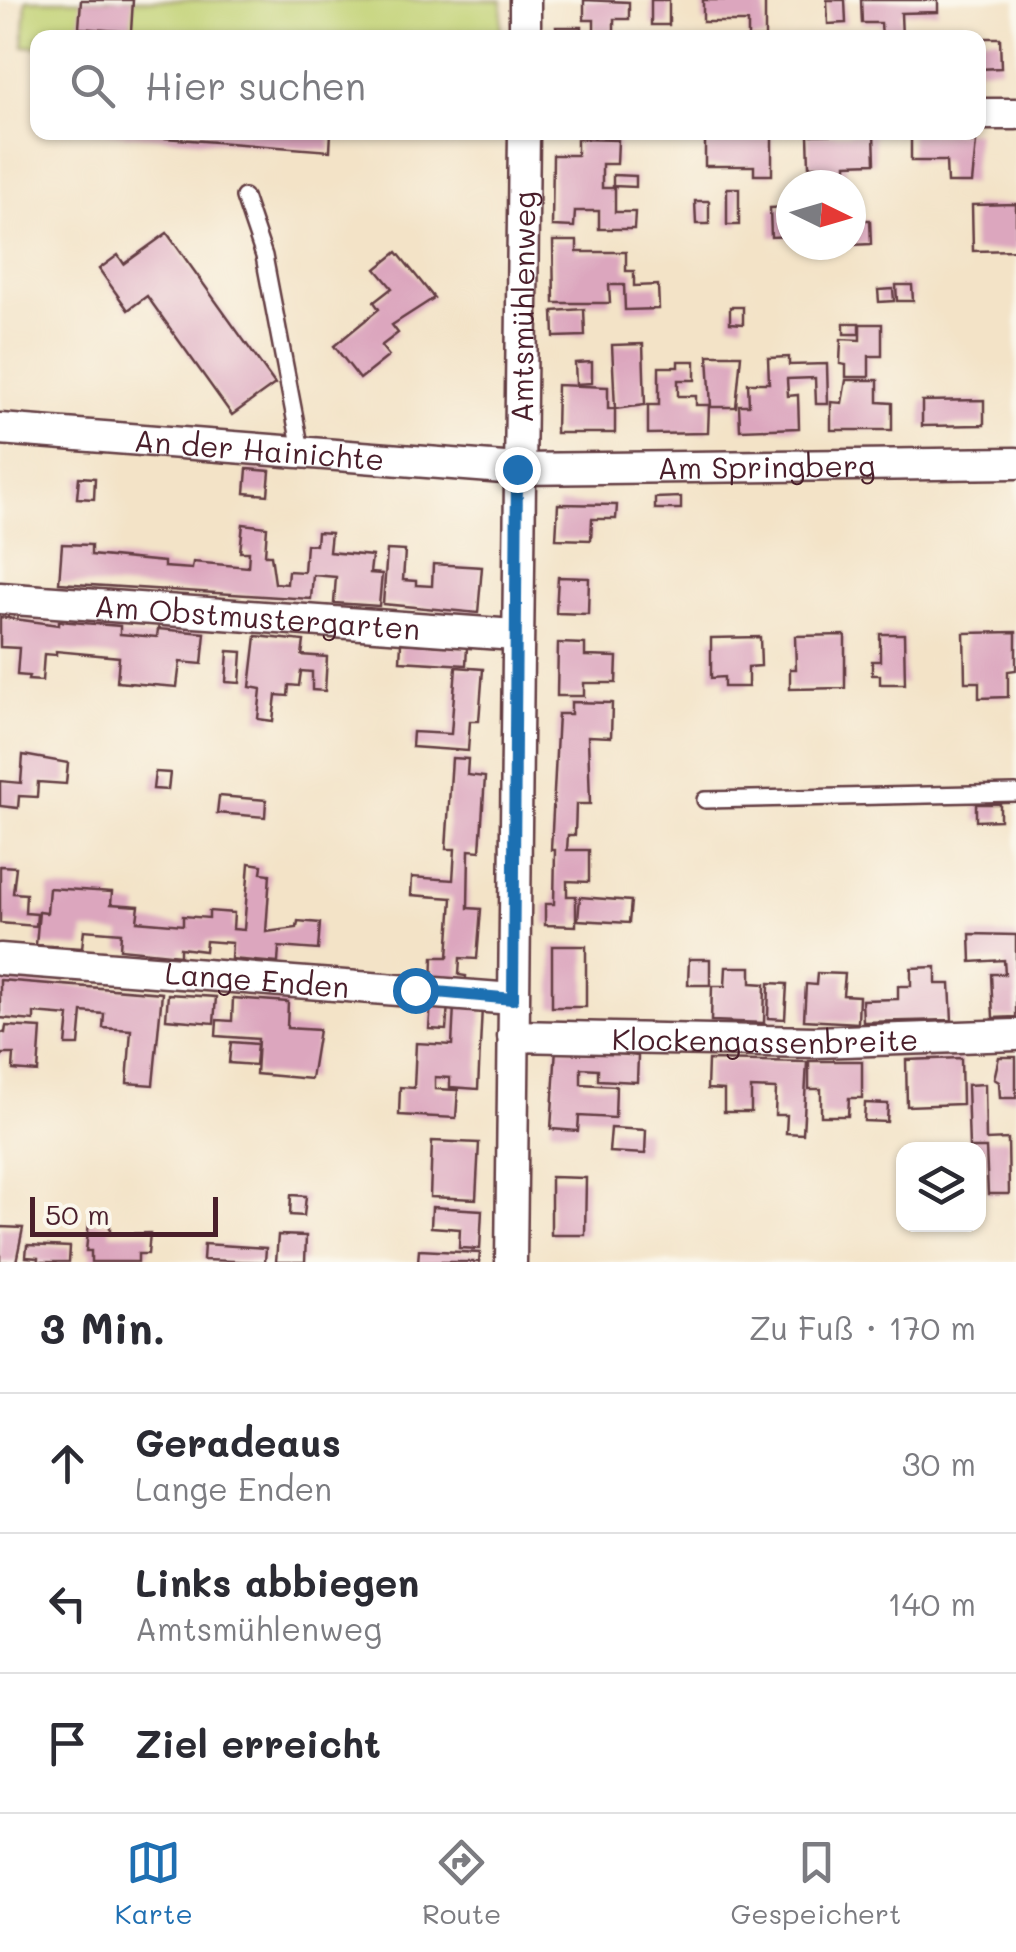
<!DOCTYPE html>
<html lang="de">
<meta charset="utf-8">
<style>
body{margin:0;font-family:Mali,sans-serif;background:#f2f2f3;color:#2b2b33}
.controls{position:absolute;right:30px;bottom:30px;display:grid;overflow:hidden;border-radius:20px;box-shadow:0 2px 8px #0004}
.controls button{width:90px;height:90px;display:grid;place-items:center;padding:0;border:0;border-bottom:2px solid #e1e1e2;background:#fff;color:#2b2b33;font:50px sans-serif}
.compass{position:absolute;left:776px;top:170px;width:90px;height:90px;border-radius:50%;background:#fff;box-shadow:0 2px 8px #0004;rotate:95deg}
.scale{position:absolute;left:30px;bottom:25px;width:188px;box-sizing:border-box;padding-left:10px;border:5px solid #4a1f2b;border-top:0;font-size:28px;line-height:35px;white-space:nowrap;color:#4a1f2b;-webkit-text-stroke:8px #fbf7ec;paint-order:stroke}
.stop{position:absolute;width:30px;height:30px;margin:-22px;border:8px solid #1f6fb2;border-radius:50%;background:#fff}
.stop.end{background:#1f6fb2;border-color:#fff;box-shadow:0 2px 10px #0008}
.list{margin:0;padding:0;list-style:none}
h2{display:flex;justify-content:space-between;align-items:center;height:130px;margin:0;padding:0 40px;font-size:42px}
h2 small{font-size:32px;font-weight:400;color:#7c7c81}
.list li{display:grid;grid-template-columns:65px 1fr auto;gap:30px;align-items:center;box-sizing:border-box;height:140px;padding:0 40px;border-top:2px solid #e1e1e2}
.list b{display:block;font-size:38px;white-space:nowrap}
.list p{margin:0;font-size:32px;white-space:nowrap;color:#7c7c81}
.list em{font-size:32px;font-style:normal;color:#7c7c81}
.icon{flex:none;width:55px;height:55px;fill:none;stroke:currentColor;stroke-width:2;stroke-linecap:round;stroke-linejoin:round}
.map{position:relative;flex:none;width:1016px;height:1262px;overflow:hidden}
.search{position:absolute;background:#fff;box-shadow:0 2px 8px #0004;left:30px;right:30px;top:30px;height:110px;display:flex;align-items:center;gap:25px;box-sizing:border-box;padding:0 35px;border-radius:20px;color:#7c7c81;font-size:38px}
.sheet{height:550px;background:#fff}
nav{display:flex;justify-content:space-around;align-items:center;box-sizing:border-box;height:140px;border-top:2px solid #e1e1e2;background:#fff;font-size:28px;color:#7c7c81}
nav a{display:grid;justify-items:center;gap:5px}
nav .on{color:#1f6fb2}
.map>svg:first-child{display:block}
</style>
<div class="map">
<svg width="1016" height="1262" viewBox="0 0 1016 1262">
<rect width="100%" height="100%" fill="#fbf7ec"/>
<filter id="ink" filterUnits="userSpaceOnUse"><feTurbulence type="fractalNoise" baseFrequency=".01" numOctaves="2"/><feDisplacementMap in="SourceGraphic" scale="20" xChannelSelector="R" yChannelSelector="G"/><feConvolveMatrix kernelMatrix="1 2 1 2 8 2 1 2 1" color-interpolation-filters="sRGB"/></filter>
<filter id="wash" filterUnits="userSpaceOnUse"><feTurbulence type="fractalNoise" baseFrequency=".0048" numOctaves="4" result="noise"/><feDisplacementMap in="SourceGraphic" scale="40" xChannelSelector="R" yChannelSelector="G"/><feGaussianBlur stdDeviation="2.25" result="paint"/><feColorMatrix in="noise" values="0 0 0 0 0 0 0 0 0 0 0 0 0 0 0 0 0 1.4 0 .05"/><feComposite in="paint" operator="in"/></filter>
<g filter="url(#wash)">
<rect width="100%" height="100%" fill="#f3e3c7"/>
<path fill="#c1d173" stroke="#86784f" stroke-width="2.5" d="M26 0H502L501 37 38 38 37 47 23 46Z"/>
<g id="blocks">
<g fill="#dca6be">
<path d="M81 0H133L131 32 79 28Z"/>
<path d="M584 0 629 2V19H614V38H594V20H584Z"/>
<rect x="651" y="0" width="18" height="25"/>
<path d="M703 0H765V38H748V22H703Z"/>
<path d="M827 0H845L846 23 828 24Z"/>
<path d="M861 0H938V12L901 13 902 38H882L881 23H862Z"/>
<path d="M556 27H582V38H557Z"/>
<path d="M978 38H1000L1001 68 978 69Z"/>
<path d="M88 132H331L330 151Z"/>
<path d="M977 132 972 183H947L946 161H911V133Z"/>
<path d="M874 133 875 163 846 164V174H817V166H809L808 135Z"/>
<path d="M705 137H772V175H754V166H705Z"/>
<path d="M577 139 618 140 617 164H602V188H615V212H635L634 229H599V211H575L574 227 552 226 553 155H577Z"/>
<path d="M613 175 636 176V187L613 186Z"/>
<rect x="727" y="188" width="12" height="37"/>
<path d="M695 201H709V224H696Z"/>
<path d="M1016 204V250L973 251 972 205Z"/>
<path d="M791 207V236L771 237 770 208Z"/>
<path d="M851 220H870L871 244 851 245Z"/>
<path d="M167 233 275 384 232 415 147 296 128 310 99 269 118 255 124 264Z"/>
<path d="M553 241H577V252H626V271H634V286L658 285 659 309 625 310 624 285H609L610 303H554Z"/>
<path d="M397 252 434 298 392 325 398 333 381 346 389 356 360 379 334 346 379 309 374 302 392 288 376 269Z"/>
<path d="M896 285H912L913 301H897Z"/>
<path d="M893 289 894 301 879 302 878 290Z"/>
<path d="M730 307H743V324L730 323Z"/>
<path d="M584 309 585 336 554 337 553 311Z"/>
<rect x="844" y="323" width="15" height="11"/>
<path d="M860 324H882V356H869V377H846V365L840 364 841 339 860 340Z"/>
<path d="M643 344 645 405 615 409V433H556L557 385 608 387V409H615L612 345Z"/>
<path d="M708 355H741L736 407H711Z"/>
<path d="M789 357V365L827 364 828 404H816L815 378 787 379 788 396 798 395 799 428 740 430 739 405H749L748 383H769L768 358Z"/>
<path d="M678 361H695V380H678V396H696V405H709L708 433 648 434V405H659V367H678Z"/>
<path d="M592 362V383L576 384 575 363Z"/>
<path d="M846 380H878V402L892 403V430H831V402L842 403Z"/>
<path d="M984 400V425L922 426V401Z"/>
<path d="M247 469 270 471 268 495 245 493Z"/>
<path d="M79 477 95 478 94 499 77 498Z"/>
<path d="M681 497V509H655V498Z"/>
<path d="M558 504 617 505 616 519H592L591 540 556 539Z"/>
<path d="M243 524 267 527 265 555H271L275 583 287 584 288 571 304 572 306 544 316 545 317 532 331 533 329 552 372 556 370 573 382 574 379 606 334 603 336 577 313 575 311 599 59 583 62 544 91 545V555L164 562V567L192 569 193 562 248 567 249 552H240Z"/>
<path d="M387 550 405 551 403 580 416 581V585L432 586 433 564 482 567 478 613 383 604Z"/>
<path d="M558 577 589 578 588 614 556 613Z"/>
<path d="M0 617 59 625V621L120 626V634L157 637 158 629 205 633 202 664 180 662 177 687 117 682 119 657 56 651V655L44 654 42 681 28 680 29 676 17 675 19 648 0 647Z"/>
<path d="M1016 632V670L1008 671V697L979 698V682H965L964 633Z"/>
<path d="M880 634H904L905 684H880V675H872V661H880Z"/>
<path d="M845 635V688L790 689V669H796L795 636Z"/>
<path d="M256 636 304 641 302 655 327 657 325 691 312 690V672L301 671 299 686 289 685 288 696 276 695 273 721 258 719 261 689 250 687Z"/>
<path d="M760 637 761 666 748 667V687H724V677L711 678V638Z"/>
<path d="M401 643 467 647 466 665 400 661Z"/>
<path d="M558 643 585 644V656L617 657 616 683H584V696H557Z"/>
<path d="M228 651 242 652 240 683 226 682Z"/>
<path d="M456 667 483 669 479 721H470L468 751 412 747 413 732 451 734Z"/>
<path d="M571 702 612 703 611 737 588 736 590 804H576L575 835H568L567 850H589V882L567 881V896H576V926L545 925V904H554L555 850H551L558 714H571Z"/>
<path d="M23 755 68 763 66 784 38 782 37 797 19 796 18 808 0 806V781L21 783Z"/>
<path d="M452 758 468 759 467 775 485 777 480 851 469 850 468 908 481 909 477 959 460 958 459 975 466 976 465 990 432 988 433 957H448L452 898 411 895 412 877 453 880 455 849H446Z"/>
<path d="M155 772 170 773 168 790 153 789Z"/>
<path d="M219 796 266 800 265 817 217 813Z"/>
<path d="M976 804H1000V820L976 821Z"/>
<path d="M249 863 262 865 261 873 270 874 266 932 297 928 298 921 320 923 318 950 279 947 278 963 254 961 231 959 232 943 206 941 205 951 180 948V955L120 949 121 933 84 930 82 948 36 945 39 912 47 913 49 888 112 892 111 904 139 906 137 921 183 925V916L209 918V911L234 913 233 929 244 930Z"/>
<path d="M0 866 16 867 13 893 26 894 25 913 37 914 36 926 0 923Z"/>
<path d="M580 897 631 901 629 923 578 920Z"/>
<path d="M970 934 1016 935V1017L993 1018 991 974H1005L1004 960 971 962Z"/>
<rect x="552" y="946" width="34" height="61"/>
<path d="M689 959H710V985H688Z"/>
<path d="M726 967H751V983L765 984 764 1023 711 1021 712 986H725Z"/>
<path d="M936 967V984H950L952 1020 863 1022 862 1000 898 999V986H911V968Z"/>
<path d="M817 973 845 974 843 995 859 996 858 1023 804 1020 806 984 816 985Z"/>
<path d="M0 980 162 993 153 1085 127 1083 131 1030 103 1028 104 1014 82 1012 79 1045H66L69 1016 34 1013V1021L0 1018Z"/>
<path d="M769 983 787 984 785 1019 768 1018Z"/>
<path d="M168 994 216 997 214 1023 166 1019Z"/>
<path d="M233 998 288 1002 287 1028 319 1030 311 1079 256 1074 258 1039 216 1036 217 1020 232 1021Z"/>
<path d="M431 1003 448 1004 446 1030 429 1029Z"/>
<path d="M454 1005 482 1007 478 1089 450 1087V1078L435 1077V1089L458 1090 456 1118 399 1115 400 1087 414 1088 416 1043 452 1045Z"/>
<path d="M6 1026 41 1028 38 1072 13 1070 14 1054H3L0 1061V1032L5 1033Z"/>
<path d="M231 1042 257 1044 255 1065 229 1063Z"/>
<path d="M556 1047 638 1056 637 1082 598 1080V1069L581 1068V1084L616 1086 615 1118 579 1116 578 1131 551 1129Z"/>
<path d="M999 1057H1016V1098H1000L999 1082 994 1079Z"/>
<path d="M961 1058 962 1104 907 1106 906 1060Z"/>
<path d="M708 1060 807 1062 803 1134 786 1133 787 1115H775L776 1089 751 1088V1112H724V1090L707 1089Z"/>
<path d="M809 1061H862V1098H849L848 1116H821V1089H809Z"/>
<path d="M985 1084 986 1140 1008 1139 1009 1194H988L986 1148H969L967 1085Z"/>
<path d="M865 1103 888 1104 887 1122 864 1121Z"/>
<path d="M611 1128 646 1130 645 1154 609 1152Z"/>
<path d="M432 1141 479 1143 476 1199 430 1197Z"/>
<path d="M551 1177 586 1178 585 1235H551Z"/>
<path d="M291 1195 306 1196 304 1216 290 1215Z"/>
<path d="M432 1207 482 1210 480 1249 459 1248 460 1229 431 1227Z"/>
<path d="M89 1222 110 1224V1234L150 1233 148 1254H138V1262H91V1251H86Z"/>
<path d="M0 1227 23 1228 16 1262H0Z"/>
<path d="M278 1235 306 1236 305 1262H276Z"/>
<path d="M204 1244 266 1248 265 1262 203 1260Z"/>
<path d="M27 1245 70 1247 69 1262H38V1258L26 1257Z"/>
<path d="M419 1250 480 1253 479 1262H418Z"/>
</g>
</g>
</g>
<g filter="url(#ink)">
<use href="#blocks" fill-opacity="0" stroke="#633c42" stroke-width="2.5"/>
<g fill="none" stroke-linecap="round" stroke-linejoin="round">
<defs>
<g id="service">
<path d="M244 197 264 256 301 450"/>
<path d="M705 800 1016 793"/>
</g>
<g id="minor">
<path d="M525 38V0"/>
<path d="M978 114H1016"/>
<path id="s1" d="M0 429 517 469 1016 463"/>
<path id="s2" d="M0 598 515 635"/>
<path id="s3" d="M0 959 513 999"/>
<path id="s4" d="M513 1036 815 1042 1016 1035"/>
<path id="s5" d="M511 1262 524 132"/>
</g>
</defs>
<use href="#service" stroke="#633c42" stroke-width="20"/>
<use href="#minor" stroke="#633c42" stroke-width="35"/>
<use href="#service" stroke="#fff" stroke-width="15"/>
<use href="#minor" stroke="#fff" stroke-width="30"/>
</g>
</g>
<g fill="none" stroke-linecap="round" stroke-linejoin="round" filter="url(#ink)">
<path stroke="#1f6fb2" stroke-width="12" d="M415 990 513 999 517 469"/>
</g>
<g text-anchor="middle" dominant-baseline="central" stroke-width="8" stroke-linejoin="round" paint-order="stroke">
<g font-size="30" fill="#4a1f2b" stroke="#fbf7ec">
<text stroke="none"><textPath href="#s5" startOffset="955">Amtsmühlenweg</textPath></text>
<text stroke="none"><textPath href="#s1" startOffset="260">An der Hainichte</textPath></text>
<text stroke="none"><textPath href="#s1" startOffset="768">Am Springberg</textPath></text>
<text stroke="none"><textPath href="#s2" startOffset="258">Am Obstmustergarten</textPath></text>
<text stroke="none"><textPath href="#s3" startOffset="258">Lange Enden</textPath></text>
<text stroke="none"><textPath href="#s4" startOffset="252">Klockengassenbreite</textPath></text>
</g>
</g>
</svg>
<div class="controls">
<button><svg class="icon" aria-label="layers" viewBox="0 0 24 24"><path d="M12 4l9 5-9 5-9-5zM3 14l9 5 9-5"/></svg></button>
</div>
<svg class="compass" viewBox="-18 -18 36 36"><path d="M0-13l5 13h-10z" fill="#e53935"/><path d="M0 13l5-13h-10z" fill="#7c7c81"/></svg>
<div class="scale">50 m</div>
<div class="stop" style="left:415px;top:990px"></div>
<div class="stop end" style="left:517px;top:469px"></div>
<div class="search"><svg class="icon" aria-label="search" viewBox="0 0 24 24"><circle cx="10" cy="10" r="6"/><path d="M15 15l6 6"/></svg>Hier suchen</div>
</div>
<section class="sheet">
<h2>3 Min.<small>Zu Fuß · 170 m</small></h2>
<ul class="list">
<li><svg class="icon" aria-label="ahead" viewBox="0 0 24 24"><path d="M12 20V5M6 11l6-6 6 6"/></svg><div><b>Geradeaus</b><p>Lange Enden</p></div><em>30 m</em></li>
<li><svg class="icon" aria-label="left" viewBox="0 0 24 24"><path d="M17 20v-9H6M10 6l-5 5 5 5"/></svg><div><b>Links abbiegen</b><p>Amtsmühlenweg</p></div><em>140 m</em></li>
<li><svg class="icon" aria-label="arrive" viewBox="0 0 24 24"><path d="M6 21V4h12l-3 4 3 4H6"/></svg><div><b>Ziel erreicht</b></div></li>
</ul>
</section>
<nav>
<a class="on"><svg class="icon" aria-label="map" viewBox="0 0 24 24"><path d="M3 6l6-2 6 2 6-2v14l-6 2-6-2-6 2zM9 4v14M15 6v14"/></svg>Karte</a>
<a><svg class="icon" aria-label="directions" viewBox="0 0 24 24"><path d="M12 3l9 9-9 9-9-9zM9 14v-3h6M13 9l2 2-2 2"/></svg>Route</a>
<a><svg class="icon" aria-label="saved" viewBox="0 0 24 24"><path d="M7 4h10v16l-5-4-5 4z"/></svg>Gespeichert</a>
</nav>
